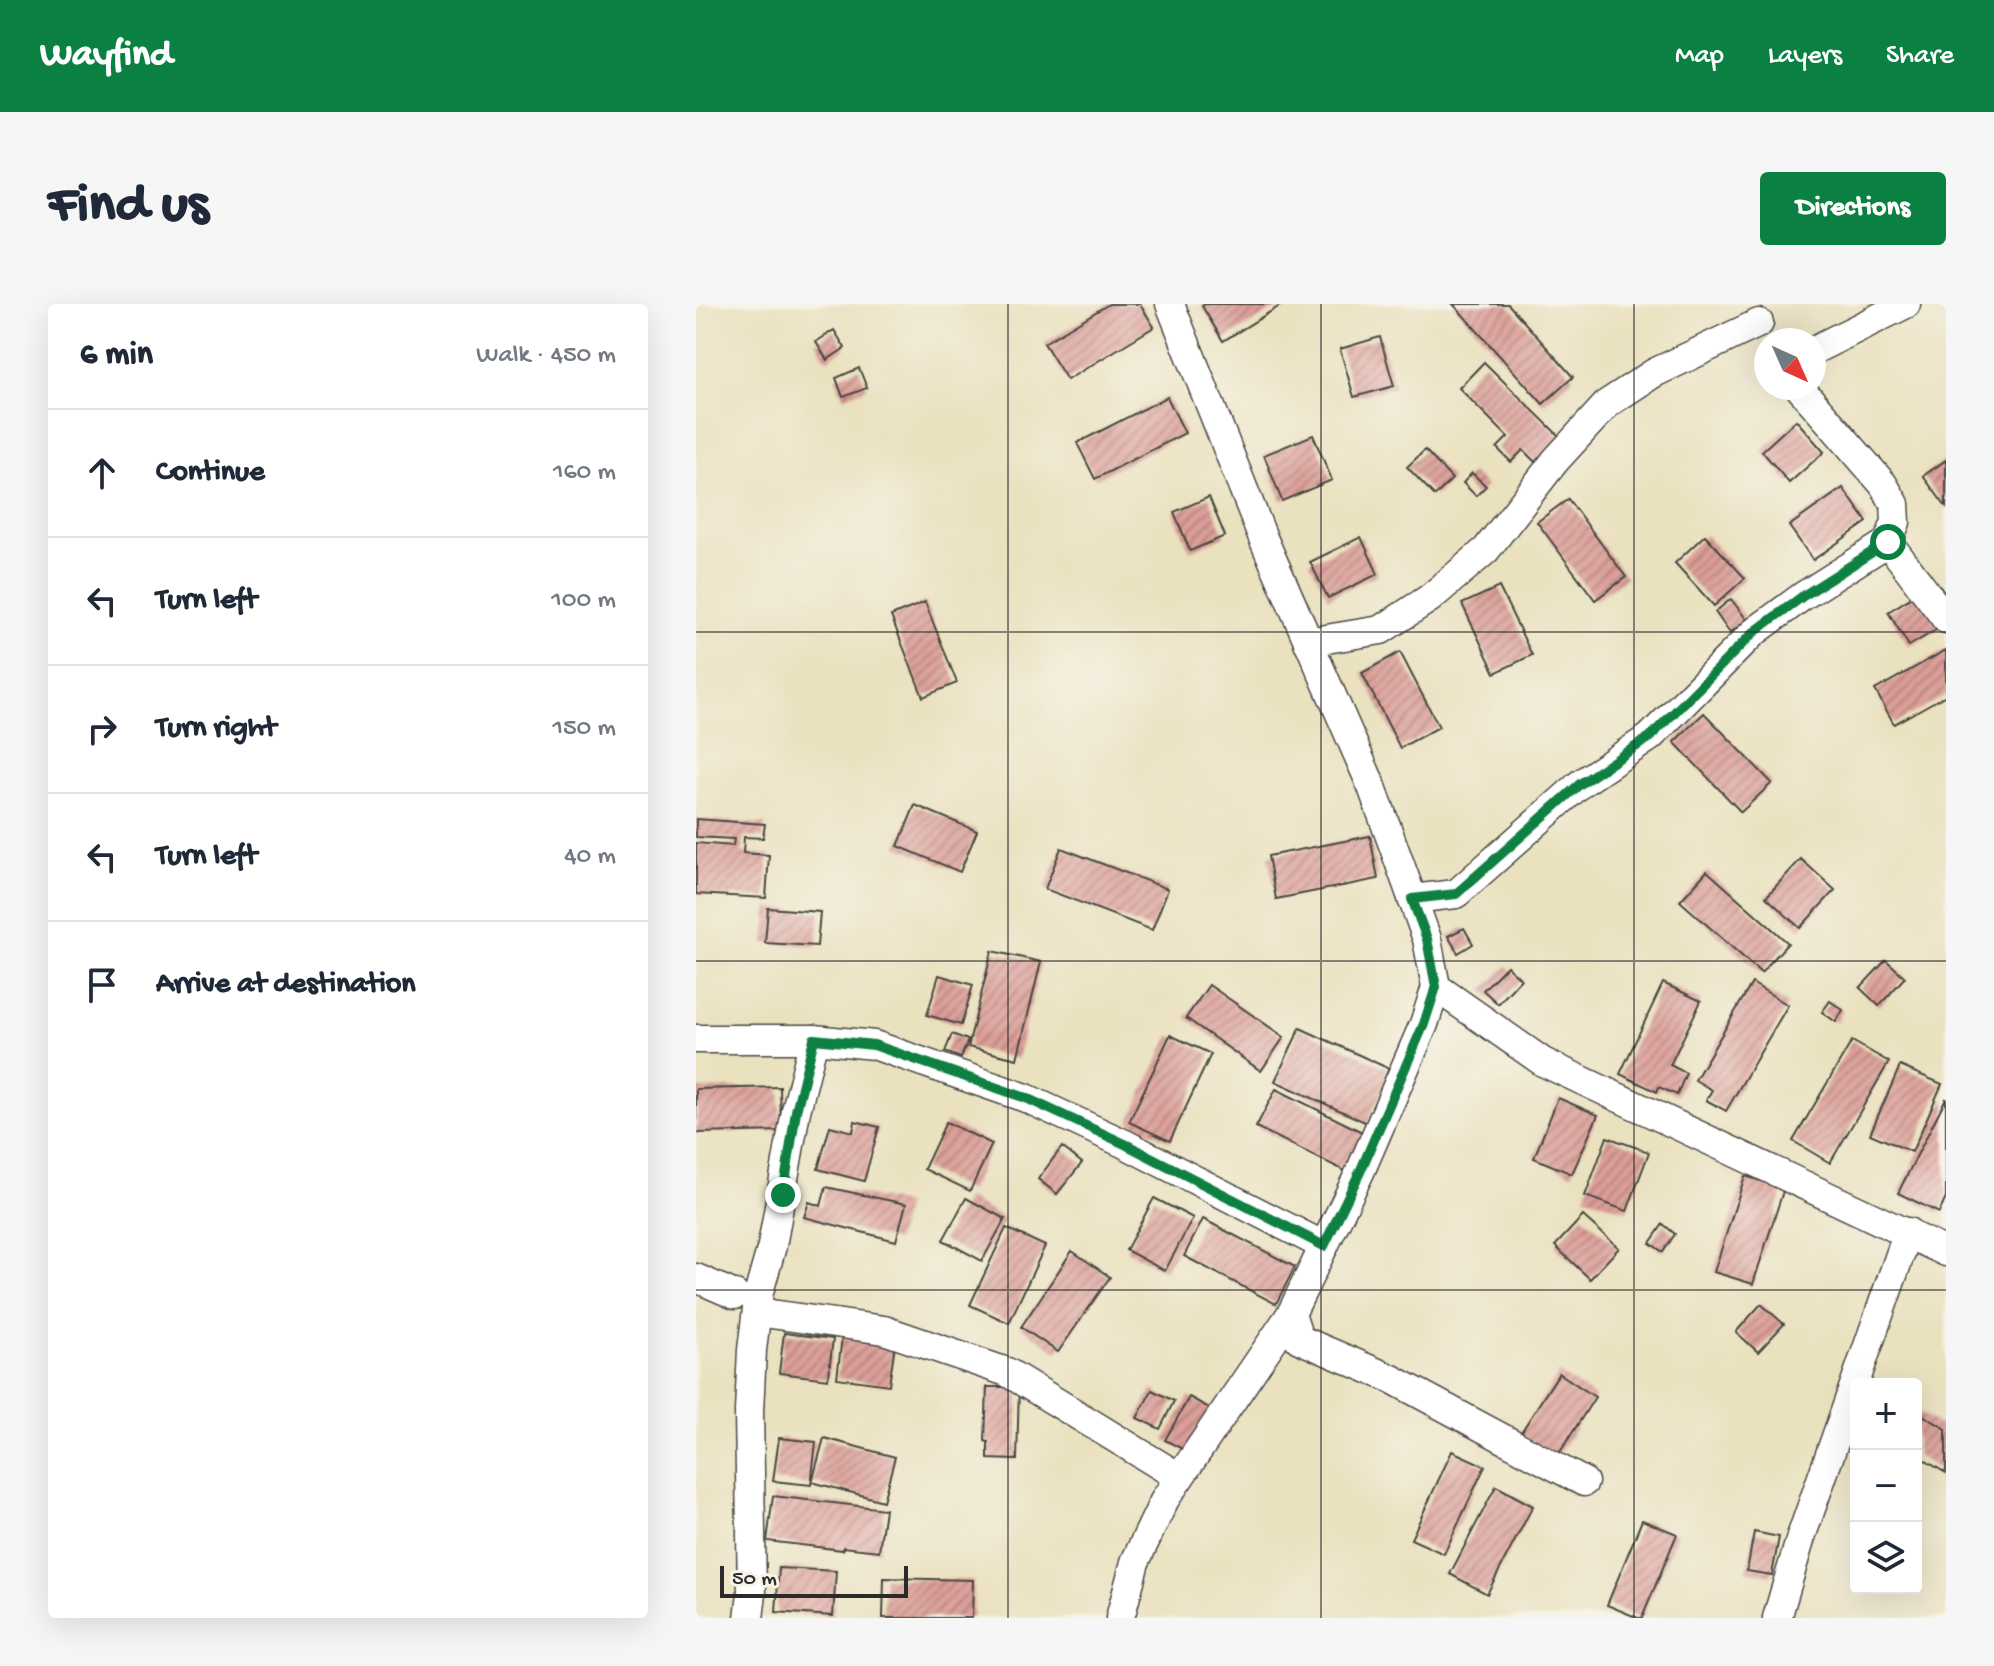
<!DOCTYPE html>
<meta charset="utf-8">
<style>
body{margin:0;font-family:"Gochi Hand",sans-serif;background:#f6f6f7;color:#1f2937}
.controls{position:absolute;right:24px;bottom:24px;display:grid;overflow:hidden;border-radius:8px;box-shadow:0 8px 32px #0002}
.controls button{width:72px;height:72px;display:grid;place-items:center;padding:0;border:0;border-bottom:2px solid #e0e1e3;background:#fff;color:#1f2937;font:40px sans-serif}
.compass{position:absolute;left:1058px;top:24px;width:72px;height:72px;border-radius:50%;background:#fff;box-shadow:0 8px 32px #0002;rotate:135deg}
.scale{position:absolute;left:24px;bottom:20px;width:188px;box-sizing:border-box;padding-left:8px;border:4px solid #2b2b2b;border-top:0;font-size:22px;line-height:28px;white-space:nowrap;color:#2b2b2b;-webkit-text-stroke:6px #f7f3e8;paint-order:stroke}
.stop{position:absolute;width:24px;height:24px;margin:-18px;border:6px solid #0b8043;border-radius:50%;background:#fff}
.stop.end{background:#0b8043;border-color:#fff;box-shadow:0 2px 8px #0008}
.list{margin:0;padding:0;list-style:none}
h2{display:flex;justify-content:space-between;align-items:center;height:104px;margin:0;padding:0 32px;font-size:34px}
h2 small{font-size:26px;font-weight:400;color:#747a83}
.list li{display:grid;grid-template-columns:52px 1fr auto;gap:24px;align-items:center;box-sizing:border-box;height:128px;padding:0 32px;border-top:2px solid #e0e1e3}
.list b{display:block;font-size:30px;white-space:nowrap}
.list em{font-size:26px;font-style:normal;color:#747a83}
.icon{flex:none;width:44px;height:44px;fill:none;stroke:currentColor;stroke-width:2;stroke-linecap:round;stroke-linejoin:round}
.map{position:relative;flex:none;width:1250px;height:1314px;overflow:hidden;border-radius:8px}
header{display:flex;align-items:center;gap:48px;box-sizing:border-box;height:112px;padding:0 40px;background:#0b8043;color:#fff}
header strong{font-size:38px}
nav{display:flex;gap:44px;margin-inline-start:auto;font-size:28px}
.intro{display:flex;align-items:center;justify-content:space-between;box-sizing:border-box;height:192px;padding:0 48px}
h1{margin:0;font-size:56px}
.button{padding:20px 36px;border-radius:8px;background:#0b8043;color:#fff;font-size:28px;font-weight:700}
main{display:flex;gap:48px;padding:0 48px}
aside{flex:1;background:#fff;border-radius:8px;box-shadow:0 8px 32px #0002}
.map>svg:first-child{display:block}
</style>
<header>
<strong>Wayfind</strong>
<nav><a>Map</a><a>Layers</a><a>Share</a></nav>
</header>
<div class="intro"><h1>Find us</h1><a class="button">Directions</a></div>
<main>
<aside>
<h2>6 min<small>Walk · 450 m</small></h2>
<ul class="list">
<li><svg class="icon" aria-label="ahead" viewBox="0 0 24 24"><path d="M12 20V5M6 11l6-6 6 6"/></svg><div><b>Continue</b></div><em>160 m</em></li>
<li><svg class="icon" aria-label="left" viewBox="0 0 24 24"><path d="M17 20v-9H6M10 6l-5 5 5 5"/></svg><div><b>Turn left</b></div><em>100 m</em></li>
<li><svg class="icon" aria-label="right" viewBox="0 0 24 24"><path d="M7 20v-9h11M14 6l5 5-5 5"/></svg><div><b>Turn right</b></div><em>150 m</em></li>
<li><svg class="icon" aria-label="left" viewBox="0 0 24 24"><path d="M17 20v-9H6M10 6l-5 5 5 5"/></svg><div><b>Turn left</b></div><em>40 m</em></li>
<li><svg class="icon" aria-label="arrive" viewBox="0 0 24 24"><path d="M6 21V4h12l-3 4 3 4H6"/></svg><div><b>Arrive at destination</b></div></li>
</ul>
</aside>
<div class="map">
<svg width="1250" height="1314" viewBox="0 0 1250 1314">
<defs>
<pattern id="building-hatch" width="6" height="6" patternUnits="userSpaceOnUse" patternTransform="scale(2)"><rect width="6" height="6" fill="#db9e98"/><path d="M-1 1l2-2M0 6l6-6M5 7l2-2" fill="none" stroke="#b2817c"/></pattern>
</defs>
<rect width="100%" height="100%" fill="#f7f3e8"/>
<filter id="ink" filterUnits="userSpaceOnUse"><feTurbulence type="fractalNoise" baseFrequency=".0125" numOctaves="2"/><feDisplacementMap in="SourceGraphic" scale="16" xChannelSelector="R" yChannelSelector="G"/><feConvolveMatrix kernelMatrix="1 2 1 2 8 2 1 2 1" color-interpolation-filters="sRGB"/></filter>
<filter id="wash" filterUnits="userSpaceOnUse"><feTurbulence type="fractalNoise" baseFrequency=".006" numOctaves="4" result="noise"/><feDisplacementMap in="SourceGraphic" scale="32" xChannelSelector="R" yChannelSelector="G"/><feGaussianBlur stdDeviation="1.8" result="paint"/><feColorMatrix in="noise" values="0 0 0 0 0 0 0 0 0 0 0 0 0 0 0 0 0 1.4 0 .05"/><feComposite in="paint" operator="in"/></filter>
<g filter="url(#wash)">
<rect width="100%" height="100%" fill="#eae1bf"/>
<g id="blocks">
<g fill="url(#building-hatch)">
<path d="M413 0H444L458 23 371 76 348 39Z"/>
<path d="M509 0H587L527 37 506 2Z"/>
<path d="M757 0H812L877 73 847 100Z"/>
<path d="M138 26 149 44 131 56 120 38Z"/>
<path d="M684 33 698 82 658 93 644 45Z"/>
<path d="M788 58 864 133 839 158 827 146 815 158 801 144 812 133 763 84Z"/>
<path d="M163 64 171 84 147 93 140 74Z"/>
<path d="M471 93 489 129 399 175 381 139Z"/>
<path d="M1100 116 1128 148 1093 179 1066 147Z"/>
<path d="M617 131 636 176 586 197 568 151Z"/>
<path d="M729 146 756 175 739 192 711 163Z"/>
<path d="M1250 156V203L1227 172Z"/>
<path d="M776 169 790 182 780 192 767 179Z"/>
<path d="M1147 184 1171 218 1117 256 1093 222Z"/>
<path d="M513 193 529 232 494 247 478 208Z"/>
<path d="M872 195 930 273 899 296 841 218Z"/>
<path d="M1009 231 1049 274 1018 302 979 259Z"/>
<path d="M665 233 682 270 632 294 614 258Z"/>
<path d="M803 283 836 351 799 369 766 300Z"/>
<path d="M1224 288 1245 323 1213 342 1192 308Z"/>
<path d="M1035 295 1051 316 1034 329 1019 308Z"/>
<path d="M229 298 261 379 227 393 195 312Z"/>
<path d="M1250 346V391L1198 420 1179 386Z"/>
<path d="M704 348 743 423 704 444 666 369Z"/>
<path d="M1008 409 1076 479 1045 508 978 438Z"/>
<path d="M219 501 281 527 264 568 202 542Z"/>
<path d="M0 515 69 520 67 534 48 533 47 549 73 551 70 594 0 590V539L37 542 38 535 0 533Z"/>
<path d="M674 532 682 575 580 595 572 552Z"/>
<path d="M365 544 472 585 456 626 349 585Z"/>
<path d="M1105 555 1139 586 1104 624 1070 593Z"/>
<path d="M1011 567 1092 639 1065 669 984 597Z"/>
<path d="M72 604 124 608 121 642 69 639Z"/>
<path d="M768 624 777 640 762 649 752 632Z"/>
<path d="M296 647 345 658 321 755 272 743Z"/>
<path d="M1190 656 1209 673 1183 702 1164 684Z"/>
<path d="M811 662 825 675 802 700 787 686Z"/>
<path d="M243 671 277 681 265 721 231 711Z"/>
<path d="M967 679 1005 697 974 761 990 769 981 791 963 783 961 788 924 770Z"/>
<path d="M1056 679 1092 701 1030 807 1010 796 1016 786 999 776Z"/>
<path d="M513 681 588 733 565 767 490 714Z"/>
<path d="M1134 697 1147 706 1140 718 1126 708Z"/>
<path d="M604 724 696 766 671 819 579 777Z"/>
<path d="M256 730 272 736 265 754 249 748Z"/>
<path d="M474 731 515 750 474 837 433 818Z"/>
<path d="M1156 737 1193 758 1134 859 1097 837Z"/>
<path d="M1204 762 1246 780 1216 848 1174 830Z"/>
<path d="M84 783 85 827 0 829V785Z"/>
<path d="M580 785 672 831 653 869 560 823Z"/>
<path d="M862 794 902 811 876 870 838 854Z"/>
<path d="M1250 794V894L1243 909 1202 889Z"/>
<path d="M159 817 183 823 168 877 122 865 134 822 157 828Z"/>
<path d="M250 818 296 840 274 887 228 865Z"/>
<path d="M911 833 953 848 931 907 889 892Z"/>
<path d="M366 843 386 859 361 890 342 875Z"/>
<path d="M1049 872 1088 884 1057 980 1018 968Z"/>
<path d="M130 883 210 900 200 937 108 913 113 898 125 902Z"/>
<path d="M270 894 309 915 286 957 247 936Z"/>
<path d="M458 894 497 914 469 967 430 946Z"/>
<path d="M887 912 923 944 894 975 859 942Z"/>
<path d="M507 915 599 963 580 1000 488 952Z"/>
<path d="M967 920 979 930 967 948 954 939Z"/>
<path d="M310 924 349 942 313 1019 274 1001Z"/>
<path d="M376 947 414 973 362 1048 325 1023Z"/>
<path d="M1065 1000 1088 1020 1062 1048 1040 1028Z"/>
<path d="M88 1029 137 1035 132 1075 83 1069Z"/>
<path d="M146 1033 199 1040 193 1081 141 1074Z"/>
<path d="M863 1069 899 1093 861 1153 824 1130Z"/>
<path d="M291 1083H323L321 1156 292 1155V1138L289 1137Z"/>
<path d="M456 1086 478 1097 464 1125 441 1114Z"/>
<path d="M493 1093 515 1105 492 1148 469 1136Z"/>
<path d="M1220 1107 1250 1125V1169L1220 1151Z"/>
<path d="M83 1134 120 1138 115 1181 77 1177Z"/>
<path d="M128 1134 199 1153 187 1197 116 1178Z"/>
<path d="M756 1147 789 1162 748 1250 715 1235Z"/>
<path d="M800 1182 837 1202 791 1290 754 1270Z"/>
<path d="M77 1192 189 1205 183 1247 147 1243V1246L71 1237Z"/>
<path d="M946 1216 981 1230 946 1314H942L911 1301Z"/>
<path d="M1058 1228 1083 1233 1076 1271 1051 1267Z"/>
<path d="M83 1264 140 1267 137 1312 80 1308Z"/>
<path d="M188 1274 277 1276 276 1314H187Z"/>
</g>
</g>
</g>
<g filter="url(#ink)">
<use href="#blocks" fill-opacity="0" stroke="#484641" stroke-width="2"/>
<g fill="none" stroke-linecap="round" stroke-linejoin="round">
<defs>
<g id="street">
<path d="M1118 46 1210 0"/>
<path d="M1192 238 1250 315"/>
<path d="M612 338 685 326 734 294 790 246 859 157 912 99 958 69 1063 19"/>
<path d="M716 595 760 590 884 480 954 433 1057 329 1107 292 1192 238 1200 218 1199 200 1187 180 1104 84"/>
<path d="M740 683 847 758 1250 948"/>
<path d="M0 735H118L178 741 330 794 429 840 628 942"/>
<path d="M0 974 39 991"/>
<path d="M61 1008 188 1026 311 1068 483 1173"/>
<path d="M595 1010 603 1035 696 1075 888 1178"/>
<path d="M53 1314 56 1290 53 1107 56 1046 63 988 76 942 100 807 118 735"/>
<path d="M424 1314 439 1258 469 1195 595 1010 664 868 728 720 740 683 731 635 676 483 567 234 474 0"/>
<path d="M1081 1314 1105 1233 1212 928"/>
</g>
</defs>
<use href="#street" stroke="#484641" stroke-width="31"/>
<use href="#street" stroke="#fff" stroke-width="28"/>
</g>
</g>
<g fill="none" stroke-linecap="round" stroke-linejoin="round" filter="url(#ink)">
<path stroke="#0b8043" stroke-width="10" d="M87 891 100 807 118 735 178 741 330 794 429 840 628 942 664 868 728 720 740 683 731 635 716 595 760 590 884 480 954 433 1057 329 1107 292 1192 238"/>
</g>
<path fill="none" stroke="#2b2b2b" stroke-width="2" stroke-opacity="0.55" d="M312 0V1314M625 0V1314M938 0V1314M0 328H1250M0 657H1250M0 986H1250"/>
</svg>
<div class="controls">
<button>+</button>
<button>−</button>
<button><svg class="icon" aria-label="layers" viewBox="0 0 24 24"><path d="M12 4l9 5-9 5-9-5zM3 14l9 5 9-5"/></svg></button>
</div>
<svg class="compass" viewBox="-18 -18 36 36"><path d="M0-13l5 13h-10z" fill="#e53935"/><path d="M0 13l5-13h-10z" fill="#747a83"/></svg>
<div class="scale">50 m</div>
<div class="stop" style="left:1192px;top:238px"></div>
<div class="stop end" style="left:87px;top:891px"></div>
</div>
</main>
